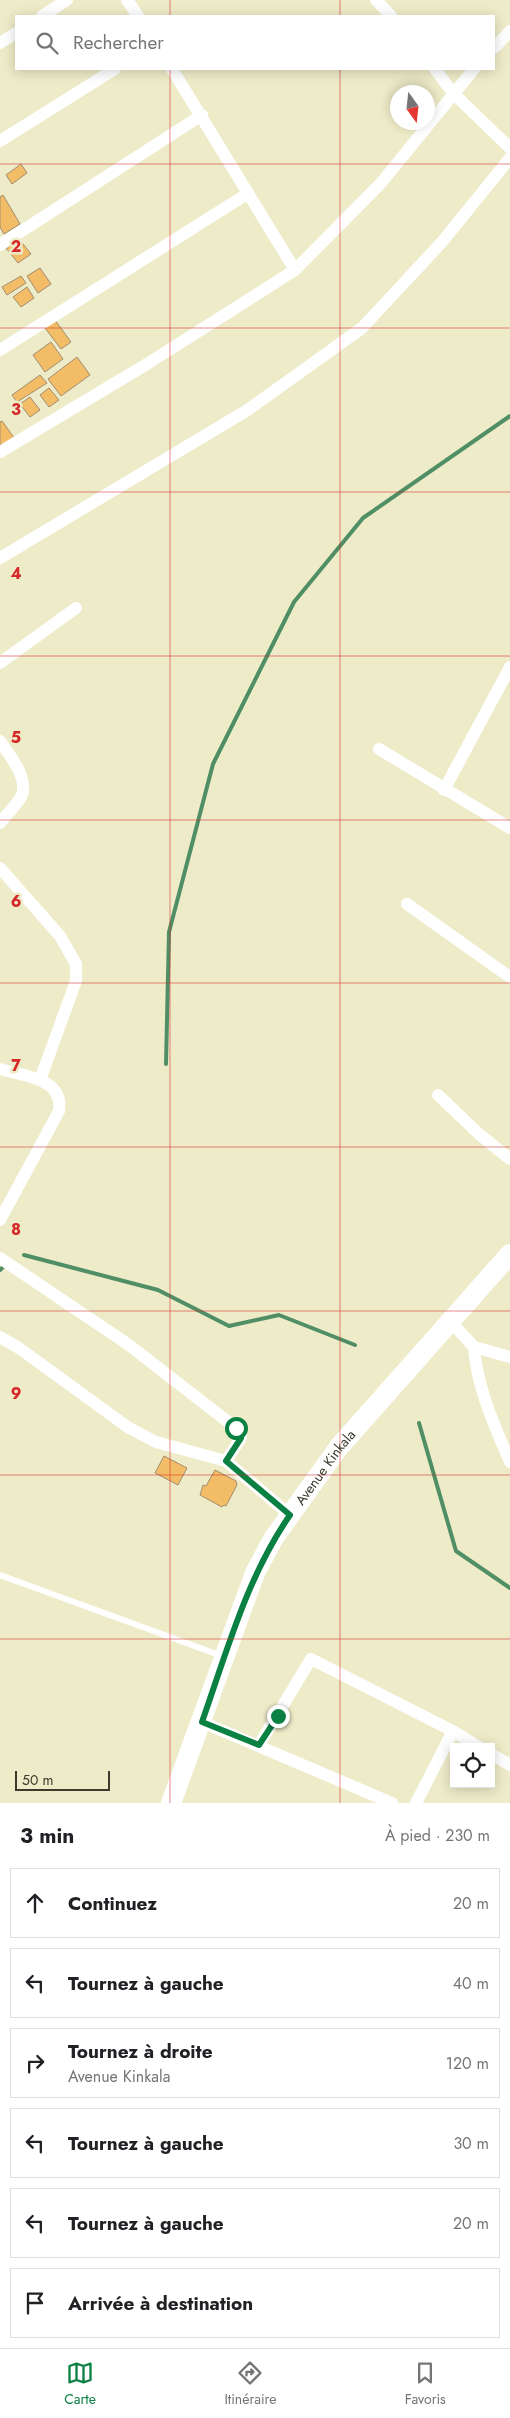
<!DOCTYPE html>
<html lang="fr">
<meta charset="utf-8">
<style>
body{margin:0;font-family:Jost,sans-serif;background:#f2f2f2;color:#202124}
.controls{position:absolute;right:15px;bottom:15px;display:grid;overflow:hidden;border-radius:0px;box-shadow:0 2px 12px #0003}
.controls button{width:45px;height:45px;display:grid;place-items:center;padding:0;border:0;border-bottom:1px solid #e0e0e0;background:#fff;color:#202124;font:25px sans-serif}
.compass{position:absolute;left:390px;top:85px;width:45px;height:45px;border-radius:50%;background:#fff;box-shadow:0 2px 12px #0003;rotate:165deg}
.scale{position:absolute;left:15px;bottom:12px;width:95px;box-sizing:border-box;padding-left:5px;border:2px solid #3b3a2c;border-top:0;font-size:14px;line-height:18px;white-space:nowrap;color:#3b3a2c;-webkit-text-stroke:4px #eeebc8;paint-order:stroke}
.stop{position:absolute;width:15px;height:15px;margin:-11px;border:4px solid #0b8043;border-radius:50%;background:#fff}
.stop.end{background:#0b8043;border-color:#fff;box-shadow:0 1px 5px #0008}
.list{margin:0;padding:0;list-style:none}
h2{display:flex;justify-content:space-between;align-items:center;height:65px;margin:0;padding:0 20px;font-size:21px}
h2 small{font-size:16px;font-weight:400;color:#757577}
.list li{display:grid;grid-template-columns:32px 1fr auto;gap:15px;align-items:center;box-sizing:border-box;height:70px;margin:0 10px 10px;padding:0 10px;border:1px solid #e0e0e0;border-radius:0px}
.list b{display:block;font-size:19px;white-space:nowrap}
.list p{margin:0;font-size:16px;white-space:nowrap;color:#757577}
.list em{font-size:16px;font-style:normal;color:#757577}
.icon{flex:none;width:28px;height:28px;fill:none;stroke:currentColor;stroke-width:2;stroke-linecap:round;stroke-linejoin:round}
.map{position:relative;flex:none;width:510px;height:1803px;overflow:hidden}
.search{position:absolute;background:#fff;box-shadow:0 2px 12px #0003;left:15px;right:15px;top:15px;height:55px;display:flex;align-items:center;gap:12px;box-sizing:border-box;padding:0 18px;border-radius:0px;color:#757577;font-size:19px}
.sheet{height:545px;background:#fff}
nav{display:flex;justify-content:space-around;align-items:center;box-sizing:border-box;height:70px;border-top:1px solid #e0e0e0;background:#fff;font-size:14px;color:#757577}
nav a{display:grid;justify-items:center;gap:2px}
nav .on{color:#0b8043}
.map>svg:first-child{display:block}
</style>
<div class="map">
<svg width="510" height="1803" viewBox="0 0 510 1803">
<rect width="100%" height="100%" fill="#eeebc8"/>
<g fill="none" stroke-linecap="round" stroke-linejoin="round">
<g stroke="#508f65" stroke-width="4">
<path d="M166 1064 169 932 213 764 294 602 363 518 510 416"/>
<path d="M24 1255 158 1290 229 1326 279 1315 355 1345"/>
<path d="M0 1270 4 1266"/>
<path d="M419 1423 456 1551 510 1588"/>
</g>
</g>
<g fill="#f3bd68" stroke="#a08d71">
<path d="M21 164 27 173 12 184 6 175Z"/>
<path d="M3 195 20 224 4 234 0 227V197Z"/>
<path d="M19 239 31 254 18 263 6 248Z"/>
<path d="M40 268 51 284 38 293 27 276Z"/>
<path d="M21 276 26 283 7 295 2 287Z"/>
<path d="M27 287 34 298 21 307 13 297Z"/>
<path d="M55 320 71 342 61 349 45 328Z"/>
<path d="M51 342 63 359 45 372 33 355Z"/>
<path d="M77 357 90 375 61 396 48 379Z"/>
<path d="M40 375 47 383 17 402 12 395Z"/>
<path d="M49 388 59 400 49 407 40 395Z"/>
<path d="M30 397 40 410 30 417 20 404Z"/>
<path d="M2 421 15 439 0 445V422Z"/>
<path d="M164 1456 187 1468 178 1485 155 1473Z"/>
<path d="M215 1470 236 1481 237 1485 226 1506 224 1505 222 1507 200 1495 203 1485 206 1486Z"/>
</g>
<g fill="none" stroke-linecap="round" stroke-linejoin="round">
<path stroke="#fff" stroke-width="6" d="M0 1575 222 1656"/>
<g stroke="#fff" stroke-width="12">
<path d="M127 0 138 16"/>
<path d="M376 0 391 16"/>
<path d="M42 16 67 0"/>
<path d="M0 43 16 33"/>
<path d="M494 48 510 31"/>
<path d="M172 69 295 270"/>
<path d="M435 69 453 93 510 148"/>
<path d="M0 141 115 69"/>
<path d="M0 245 202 115"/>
<path d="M0 350 247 194"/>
<path d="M0 452 147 364 295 270 381 183 474 69"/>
<path d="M0 558 246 411 362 328 442 242 510 158"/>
<path d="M0 663 76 608"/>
<path d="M0 741C9 755 28 776 22 795 18 804 6 815 0 823"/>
<path d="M379 749 510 828"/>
<path d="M444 790 510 667"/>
<path d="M0 868 60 936 76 964V981L40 1080"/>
<path d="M407 904 510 977"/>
<path d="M0 1069C24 1076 64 1078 59 1111L0 1220"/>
<path d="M438 1095 479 1134 510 1159"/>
<path d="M0 1258 129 1345 236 1428 241 1433V1438L226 1461 290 1515"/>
<path d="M451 1322 474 1347 510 1357"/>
<path d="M0 1337 19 1348 129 1428 156 1442 226 1461"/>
<path d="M474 1347C477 1388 494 1424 510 1462"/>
<path d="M202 1722 392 1803"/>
<path d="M259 1745 311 1659 453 1731 479 1747"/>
<path d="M491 1754 510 1765"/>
<path d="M416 1803 453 1731"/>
</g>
<path stroke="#fff" stroke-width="20" id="s1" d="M171 1803 255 1573 273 1539 339 1447 510 1254"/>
</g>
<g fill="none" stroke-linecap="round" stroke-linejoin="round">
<path stroke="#0b8043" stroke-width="6" d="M236 1428 240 1432 241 1438 226 1461 290 1515C247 1577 227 1651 202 1722L259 1745 278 1716"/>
</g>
<path fill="none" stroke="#d62828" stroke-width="1" stroke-opacity="0.55" d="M170 0V16M340 0V16M170 69V1803M340 69V1803M0 164H510M0 328H510M0 492H510M0 656H510M0 820H510M0 983H510M0 1147H510M0 1311H510M0 1475H510M0 1639H510"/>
<g text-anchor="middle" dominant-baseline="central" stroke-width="5" stroke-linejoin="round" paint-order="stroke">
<g font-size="14" fill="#3b3a2c" stroke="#eeebc8">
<text stroke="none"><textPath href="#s1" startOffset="372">Avenue Kinkala</textPath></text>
</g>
</g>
<g font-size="16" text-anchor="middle" font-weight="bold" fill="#d62828" stroke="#eeebc8" stroke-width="5" stroke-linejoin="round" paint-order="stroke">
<text x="16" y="252">2</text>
<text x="16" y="415">3</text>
<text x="16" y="579">4</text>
<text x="16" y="743">5</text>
<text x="16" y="907">6</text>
<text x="16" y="1071">7</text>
<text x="16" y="1235">8</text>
<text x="16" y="1399">9</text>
</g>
</svg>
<div class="controls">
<button><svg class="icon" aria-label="locate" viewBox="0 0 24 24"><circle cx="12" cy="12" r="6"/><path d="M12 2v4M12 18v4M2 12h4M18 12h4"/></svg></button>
</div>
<svg class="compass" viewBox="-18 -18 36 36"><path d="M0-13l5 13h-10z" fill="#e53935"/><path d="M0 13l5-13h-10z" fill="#757577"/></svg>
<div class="scale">50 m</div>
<div class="stop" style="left:236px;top:1428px"></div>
<div class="stop end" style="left:278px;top:1716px"></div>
<div class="search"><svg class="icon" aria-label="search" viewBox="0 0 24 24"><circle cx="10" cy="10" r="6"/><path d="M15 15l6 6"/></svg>Rechercher</div>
</div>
<section class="sheet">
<h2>3 min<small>À pied · 230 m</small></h2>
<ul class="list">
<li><svg class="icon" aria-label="ahead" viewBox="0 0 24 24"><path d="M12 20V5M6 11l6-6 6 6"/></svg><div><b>Continuez</b></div><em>20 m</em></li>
<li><svg class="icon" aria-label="left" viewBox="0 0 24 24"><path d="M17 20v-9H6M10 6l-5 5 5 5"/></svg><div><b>Tournez à gauche</b></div><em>40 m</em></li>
<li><svg class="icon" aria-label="right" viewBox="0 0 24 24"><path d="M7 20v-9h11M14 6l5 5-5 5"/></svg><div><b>Tournez à droite</b><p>Avenue Kinkala</p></div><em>120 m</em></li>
<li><svg class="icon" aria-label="left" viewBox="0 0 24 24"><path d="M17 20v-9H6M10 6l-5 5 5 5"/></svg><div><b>Tournez à gauche</b></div><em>30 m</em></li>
<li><svg class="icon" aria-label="left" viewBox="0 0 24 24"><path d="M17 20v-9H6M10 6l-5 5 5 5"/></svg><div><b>Tournez à gauche</b></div><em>20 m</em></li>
<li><svg class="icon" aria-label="arrive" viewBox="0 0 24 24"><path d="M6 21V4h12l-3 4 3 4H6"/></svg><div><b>Arrivée à destination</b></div></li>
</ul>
</section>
<nav>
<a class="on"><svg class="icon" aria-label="map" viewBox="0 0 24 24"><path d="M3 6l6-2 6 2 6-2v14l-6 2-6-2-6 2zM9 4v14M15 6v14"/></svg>Carte</a>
<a><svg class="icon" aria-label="directions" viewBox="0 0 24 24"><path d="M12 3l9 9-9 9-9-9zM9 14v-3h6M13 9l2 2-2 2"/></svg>Itinéraire</a>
<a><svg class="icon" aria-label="saved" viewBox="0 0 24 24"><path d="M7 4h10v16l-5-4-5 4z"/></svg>Favoris</a>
</nav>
